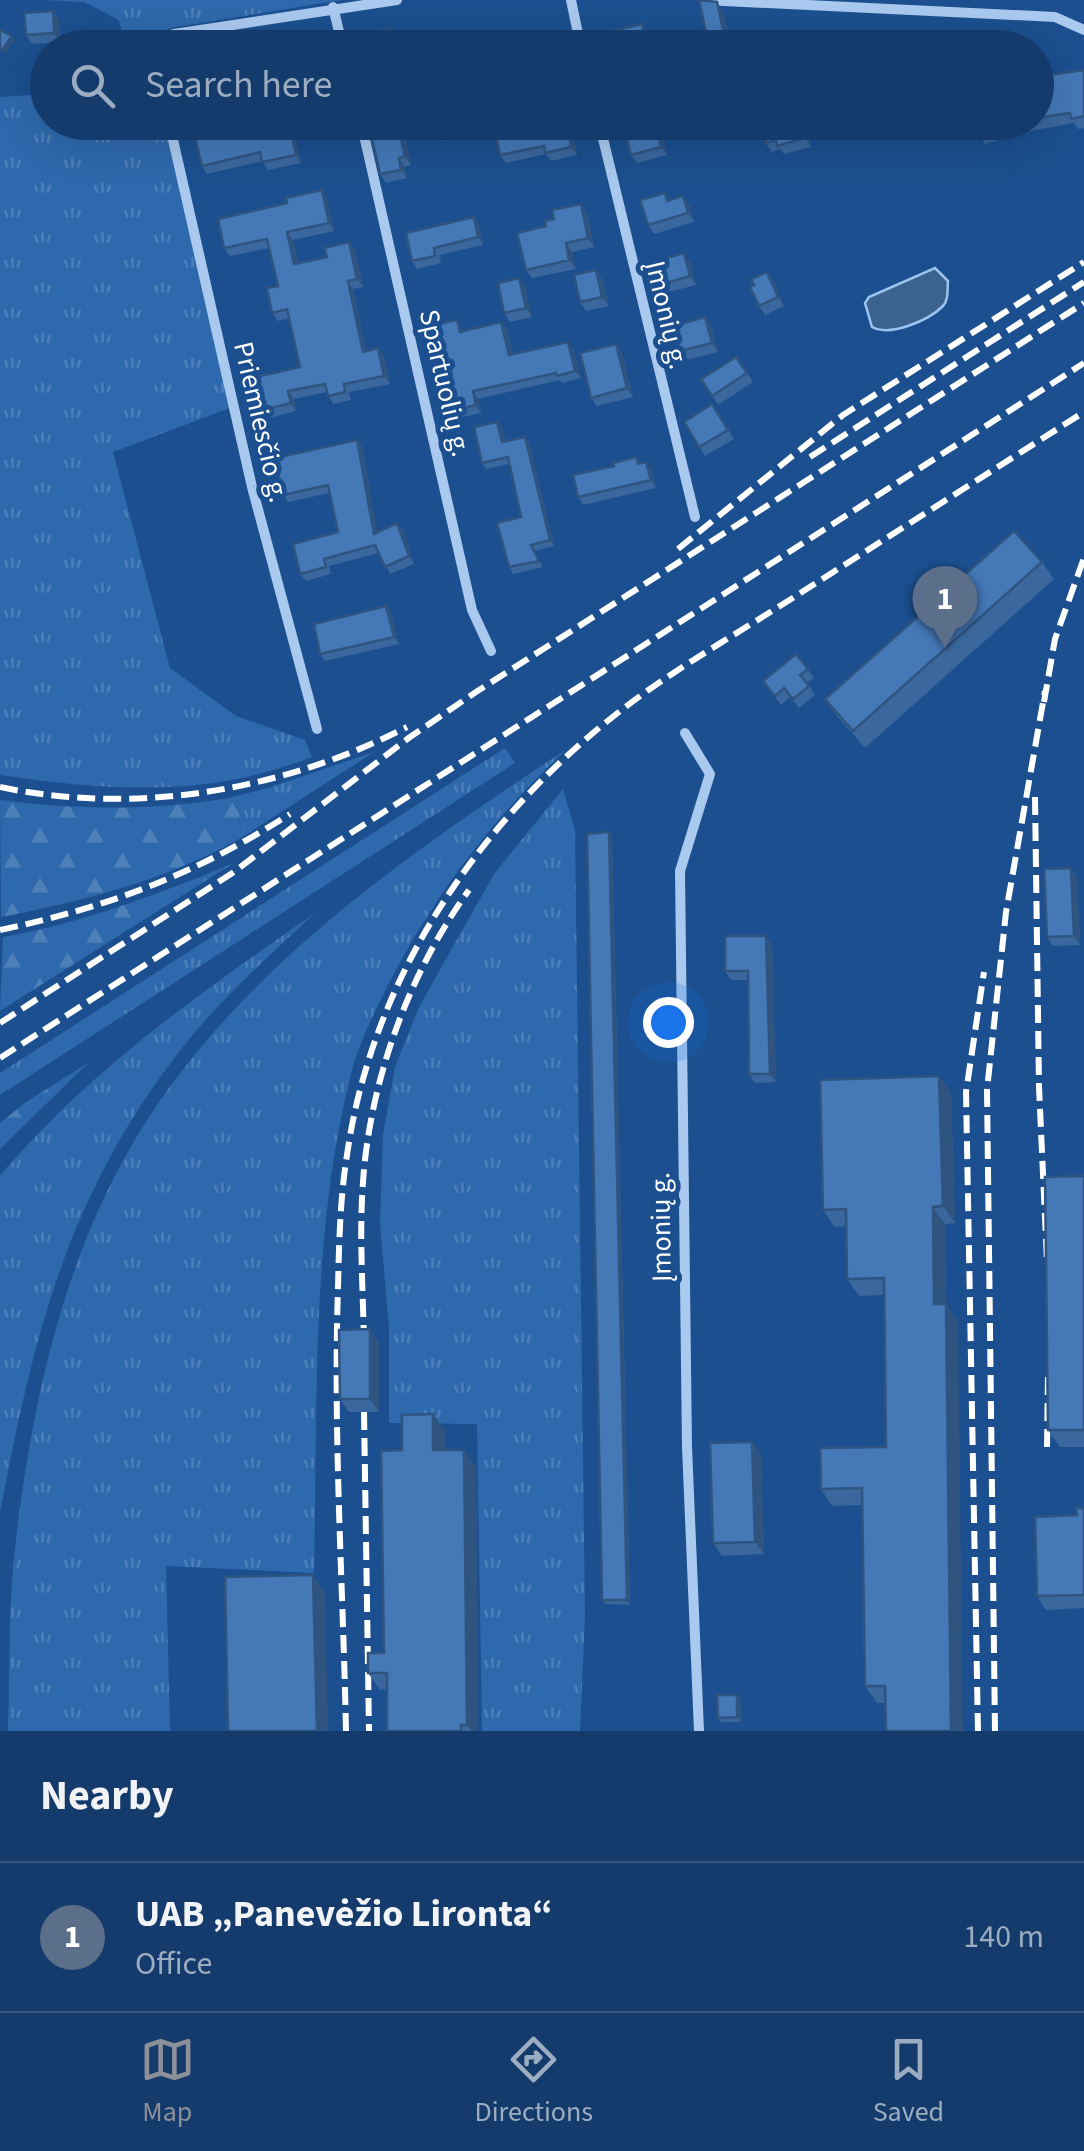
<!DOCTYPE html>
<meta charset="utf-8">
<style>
body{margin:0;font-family:"Source Sans 3",sans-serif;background:#1d4271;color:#f1f3f6}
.you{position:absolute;left:668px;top:1022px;width:35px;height:35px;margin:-25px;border:8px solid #fff;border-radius:50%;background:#1a73e8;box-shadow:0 0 0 15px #1a73e833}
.badge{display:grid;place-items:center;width:65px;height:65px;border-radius:50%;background:#8c9099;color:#fff;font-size:32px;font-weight:700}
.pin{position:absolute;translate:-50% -82px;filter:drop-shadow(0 2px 5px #0008)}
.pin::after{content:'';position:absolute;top:52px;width:35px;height:30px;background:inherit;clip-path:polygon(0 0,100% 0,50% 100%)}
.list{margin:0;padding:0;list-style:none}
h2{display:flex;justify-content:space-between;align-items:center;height:130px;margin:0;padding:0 40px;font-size:42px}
h2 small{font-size:32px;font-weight:400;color:#9dadc1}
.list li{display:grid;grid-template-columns:65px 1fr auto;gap:30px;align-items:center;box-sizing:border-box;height:150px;padding:0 40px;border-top:2px solid #33557e}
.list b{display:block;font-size:38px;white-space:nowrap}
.list p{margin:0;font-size:32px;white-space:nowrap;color:#9dadc1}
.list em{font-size:32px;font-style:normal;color:#9dadc1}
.icon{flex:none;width:55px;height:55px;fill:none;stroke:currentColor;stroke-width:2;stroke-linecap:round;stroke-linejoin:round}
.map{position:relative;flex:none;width:1084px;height:1731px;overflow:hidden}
.search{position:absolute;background:#143b6b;box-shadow:0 10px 40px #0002;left:30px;right:30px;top:30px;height:110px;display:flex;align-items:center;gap:25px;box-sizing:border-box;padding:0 35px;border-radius:55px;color:#9dadc1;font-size:38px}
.sheet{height:280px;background:#143b6b}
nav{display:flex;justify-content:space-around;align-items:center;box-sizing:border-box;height:140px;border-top:2px solid #33557e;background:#143b6b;font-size:28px;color:#9dadc1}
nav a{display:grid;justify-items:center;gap:5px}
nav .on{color:#8c9099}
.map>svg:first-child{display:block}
</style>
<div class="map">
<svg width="1084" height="1731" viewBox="0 0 1084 1731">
<defs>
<pattern id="grass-tufts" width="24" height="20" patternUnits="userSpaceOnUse" patternTransform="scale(2.5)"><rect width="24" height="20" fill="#2e69ad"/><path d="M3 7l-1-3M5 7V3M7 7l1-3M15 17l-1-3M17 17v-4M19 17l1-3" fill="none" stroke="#4d80b9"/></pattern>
<pattern id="forest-firs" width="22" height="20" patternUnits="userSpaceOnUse" patternTransform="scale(2.5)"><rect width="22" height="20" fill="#2e69ad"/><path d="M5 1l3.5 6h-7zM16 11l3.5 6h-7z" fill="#4d80b9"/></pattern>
</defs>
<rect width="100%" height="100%" fill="#1b4f8f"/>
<g fill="url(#grass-tufts)">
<path d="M43 0H342L170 28 151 39 150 48 126 47 119 20 84 2Z"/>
<path d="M47 94 48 122 167 123 235 406 113 452 170 668 236 716 305 740 312 757C207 798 109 791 0 775V97Z"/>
<path d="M505 748 515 763 0 1095V1073Z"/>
<path d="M567 749C493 817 435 894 389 983 375 1011 359 1043 351 1074 310 1236 318 1407 314 1573L166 1566 170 1731H8C10 1671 8 1609 15 1549 30 1415 59 1276 125 1157 222 981 404 856 567 749Z"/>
<path d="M374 752 241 838 239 809 229 798 271 787Z"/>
<path d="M563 789 575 831 585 1618 580 1731H482L477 1424 389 1423V1328L380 1223 383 1135 395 1067 419 1007 494 874Z"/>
<path d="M315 913C271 954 224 996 186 1043 69 1190 34 1332 0 1513V1176C89 1070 203 991 315 913Z"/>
</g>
<g fill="url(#forest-firs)">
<path d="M229 798 239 809 241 838C166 880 85 901 1 917L0 800C78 810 151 811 229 798Z"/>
<path d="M232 864 33 990 0 1011 3 937C82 923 158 894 232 864Z"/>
<path d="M88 1063 0 1149V1123L26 1102Z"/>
</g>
<path fill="#3c6290" stroke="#9cc4f0" stroke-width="2.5" d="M935 268 948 281C947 290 949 299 943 306 929 320 891 337 872 327L865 303 869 297Z"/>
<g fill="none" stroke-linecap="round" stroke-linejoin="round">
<g stroke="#a9c9ee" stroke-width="10">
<path d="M571 0 581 48"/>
<path d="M704 0 1055 17 1084 30"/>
<path d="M333 7 343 48"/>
<path d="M156 48 157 40 174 34 397 0"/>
<path d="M169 122 252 487 317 729"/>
<path d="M361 122 472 610 491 651"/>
<path d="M599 122 695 517"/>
<path d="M685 733 710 774 680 871 687 1447 699 1731"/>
</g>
<g stroke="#fff" stroke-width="6" stroke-dasharray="18 8" stroke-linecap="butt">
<path d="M810 457 1084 282"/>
<path d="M678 549 843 415 1084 262"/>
<path d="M1044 702 1055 639 1084 558"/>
<path d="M0 787C137 816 284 790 407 727"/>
<path d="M1035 797 1039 1087 1047 1261"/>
<path d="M0 930C109 907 196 874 290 814"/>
<path d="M0 1023 234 872 410 737 476 692 1084 303"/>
<path d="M0 1058 1084 363"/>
<path d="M364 1343C363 1289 359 1235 363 1182 370 1080 409 973 469 890"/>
<path d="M364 1412 369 1731"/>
<path d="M1047 1447 1048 1376"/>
<path d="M346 1731C343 1583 333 1436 338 1288 339 1243 340 1199 347 1155 374 965 493 801 647 691 697 656 751 625 802 592 896 532 990 472 1084 412"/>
<path d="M978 1731 966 1092 984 972"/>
<path d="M995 1731 987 1090 1006 912 1045 691"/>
</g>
</g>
<g fill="#3a679d">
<path d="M699 0 723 11 731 48H710Z"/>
<path d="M53 11 59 20 60 42 32 44 26 35Z"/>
<path d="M1084 70V128L1078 129 1074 123 1020 133 985 144 978 133 974 122H1036V77Z"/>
<path d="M238 122H317V127L303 130 305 138 296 140 301 163 268 170 262 161 207 174 202 166 239 128Z"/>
<path d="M432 122H461L463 136 440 141 434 132Z"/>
<path d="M571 122 577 155 551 161 546 154 506 163 500 155Z"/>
<path d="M801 122H803L805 125 811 147 784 154 780 149 772 152 766 143Z"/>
<path d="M858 122H915L866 138 860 130Z"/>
<path d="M655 124 661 133 667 155 637 163 631 155Z"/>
<path d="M402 125 411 165 405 167 407 178 386 183 380 174Z"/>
<path d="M322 190 327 198 334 231 293 240 298 263 355 250 363 287 353 289 366 351 384 356 390 384 349 392 351 400 333 404 327 392 294 399 296 411 269 418 263 410 300 367 289 318 278 321 272 313 278 286 269 248 230 256 224 248 287 203Z"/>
<path d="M669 200 689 205 694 222 654 234 648 225Z"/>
<path d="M581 204 587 213 594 247 572 252 576 269 532 278 526 270 546 226 554 219Z"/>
<path d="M474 217 479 225 483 245 439 255 441 263 417 269 412 261Z"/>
<path d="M690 262 696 285 669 292 663 284Z"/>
<path d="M596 270 602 279 609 306 586 311 580 302Z"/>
<path d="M767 272 774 281 784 306 765 315 759 306 754 285Z"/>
<path d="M525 287 532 317 510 322 504 313Z"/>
<path d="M711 326 718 352 686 360 680 351 676 352 670 343Z"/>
<path d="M462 327 463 331 507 329 512 354 573 349 581 378 562 383 560 380 478 399 481 413 454 419 449 412Z"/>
<path d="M616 344 622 353 633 397 597 406 591 398Z"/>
<path d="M736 357 753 382 718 405 701 379Z"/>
<path d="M712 404 734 439 705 456 684 422Z"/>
<path d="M502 428 505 441 525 437 529 443 554 546 535 551 543 567 513 574 509 567 521 517 509 464 486 469 482 463Z"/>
<path d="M357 440 362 447 377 532 397 523 403 530 414 564 390 574 379 553 329 566 331 574 306 581 300 574 338 532 330 493 288 502 283 495Z"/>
<path d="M640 463 652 469 656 488 583 505 578 497Z"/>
<path d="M1042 562 1054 579 865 748 837 716 825 699Z"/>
<path d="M386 606 391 614 399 644 325 661 320 654Z"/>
<path d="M796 654 814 678 807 683 815 695 799 708 790 697 781 705 763 681Z"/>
<path d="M612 836 630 1605 605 1604 602 1600Z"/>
<path d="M1071 868 1077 877 1080 945 1053 946 1047 937Z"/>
<path d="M772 945 776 1082 755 1083 749 1074 748 980H731L725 971Z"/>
<path d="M951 1093 955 1223 945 1224 946 1304 958 1321 886 1703H877L865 1686 863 1505 832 1506 821 1489 886 1447 884 1295 859 1296 847 1279 846 1226 835 1227 823 1210Z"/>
<path d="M1084 1176V1447H1060L1048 1430Z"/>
<path d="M379 1342V1412H349L340 1399Z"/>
<path d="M433 1414 445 1431V1450L476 1466 478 1731H387V1689L380 1690 368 1673 384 1653 402 1450Z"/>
<path d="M752 1442 761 1455 764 1554 722 1556 713 1543Z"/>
<path d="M1084 1508V1608L1046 1610 1037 1596 1077 1515Z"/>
<path d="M737 1695 740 1699 741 1722H721L718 1718Z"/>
</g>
<g fill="#305480">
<path d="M717 2 723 11 731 48H729L726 43Z"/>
<path d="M53 11 59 20 60 42 54 33Z"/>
<path d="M642 24 648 33 652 48H648Z"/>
<path d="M392 29 398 38 400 48H395Z"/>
<path d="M12 36 15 40 5 54 2 50Z"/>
<path d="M397 122H400L402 125 411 165 405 156Z"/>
<path d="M456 122H461L463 136 457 127Z"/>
<path d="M567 122H571L577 155 571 147Z"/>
<path d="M801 122H803L805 125 811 147 805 138Z"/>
<path d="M655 124 661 133 667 155 661 147Z"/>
<path d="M291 132 296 140 301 163 296 155Z"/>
<path d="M399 158 405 167 407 178 401 170Z"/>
<path d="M322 190 327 198 334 231 329 223Z"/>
<path d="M683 196 689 205 694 222 688 213Z"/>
<path d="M581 204 587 213 594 247 588 238Z"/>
<path d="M474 217 479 225 483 245 478 237Z"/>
<path d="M287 232 293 240 300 272 294 264Z"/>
<path d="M349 242 355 250 363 287 357 279Z"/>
<path d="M566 243 572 252 576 269 569 260Z"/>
<path d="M684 253 690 262 696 285 690 276Z"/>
<path d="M596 270 602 279 609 306 602 297Z"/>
<path d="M767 272 774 281 784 306 778 297Z"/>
<path d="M519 278 525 287 532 317 526 308Z"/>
<path d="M348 281 353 289 368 360 363 352Z"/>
<path d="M705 317 711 326 718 352 712 343Z"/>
<path d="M501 322 507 329 514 363 509 355Z"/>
<path d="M568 342 573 349 581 378 575 371Z"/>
<path d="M616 344 622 353 633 397 627 388Z"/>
<path d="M378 348 384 356 390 384 384 376Z"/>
<path d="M288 391 294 399 296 411 291 403Z"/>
<path d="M473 391 478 399 481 413 476 405Z"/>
<path d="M497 422 502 428 506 448 502 442Z"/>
<path d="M525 437 529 443 554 546 550 540Z"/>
<path d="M357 440 362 447 379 541 374 534Z"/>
<path d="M646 462 652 469 656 488 651 480Z"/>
<path d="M397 523 403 530 414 564 409 556Z"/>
<path d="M386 606 391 614 399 644 394 637Z"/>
<path d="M609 832 612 836 630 1605 627 1600Z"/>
<path d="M1071 868 1077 877 1080 945 1074 936Z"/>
<path d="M766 936 772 945 776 1082 770 1074Z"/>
<path d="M939 1076 951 1093 955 1223 943 1206Z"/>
<path d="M933 1207 945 1224 946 1304 958 1321 963 1731H951L934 1304Z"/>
<path d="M370 1329 379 1342V1412L370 1399Z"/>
<path d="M433 1414 445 1431V1467L433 1450Z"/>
<path d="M752 1442 761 1455 764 1554 755 1542Z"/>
<path d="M464 1450 476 1466 478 1731H471L467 1725Z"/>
<path d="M313 1575 325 1592 328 1731H317Z"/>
<path d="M737 1695 740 1699 741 1722 737 1717Z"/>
</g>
<g fill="#4478b7" stroke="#305480" stroke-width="2.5">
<path d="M699 0 717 2 726 43 709 46Z"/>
<path d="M53 11 54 33 26 35 24 13Z"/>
<path d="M642 24 648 48H606L605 42 610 40 608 32Z"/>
<path d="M392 29 395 48H359L356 35Z"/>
<path d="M0 30 12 36 2 50 0 49Z"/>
<path d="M307 41 309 48H285V46Z"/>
<path d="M1084 70V116L1071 119 1070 113 1036 118V77Z"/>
<path d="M238 122H298L299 130 291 132 296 155 262 162 260 152 202 166 195 137 239 128Z"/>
<path d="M368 122H397L405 156 399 158 401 170 380 174Z"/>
<path d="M432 122H456L457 127 434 132Z"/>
<path d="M493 122H567L571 147 545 153 544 146 500 155Z"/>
<path d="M775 122H801L805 138 777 146 776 140 766 143 762 126Z"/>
<path d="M858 122H883L860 130Z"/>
<path d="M974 122H1013L978 133Z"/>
<path d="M655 124 661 147 631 155 625 132Z"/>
<path d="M322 190 329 223 287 232 294 264 327 257 324 248 349 242 357 279 348 281 363 352 378 348 384 376 344 384 345 392 328 396 325 384 288 391 291 403 263 410 256 377 300 367 287 309 272 313 267 288 278 286 267 239 224 248 218 219 287 203 286 198Z"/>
<path d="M665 193 667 201 683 196 688 213 648 225 640 200Z"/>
<path d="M581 204 588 238 566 243 569 260 526 270 517 233 546 226 545 221 554 219 552 210Z"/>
<path d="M474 217 478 237 434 248 435 256 412 261 406 233Z"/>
<path d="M684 253 690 276 663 284 656 261Z"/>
<path d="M596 270 602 297 580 302 574 275Z"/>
<path d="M767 272 778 297 759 306 750 287 754 285 751 279Z"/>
<path d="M519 278 526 308 504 313 498 283Z"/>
<path d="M705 317 712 343 680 351 678 341 670 343 666 328Z"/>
<path d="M457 320 460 332 501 322 509 355 568 342 575 371 557 376 556 373 473 391 476 405 449 412 429 326Z"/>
<path d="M616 344 627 388 591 398 580 353Z"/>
<path d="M736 357 747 373 712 396 701 379Z"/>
<path d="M712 404 728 430 699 447 684 422Z"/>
<path d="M497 422 502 442 525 437 550 540 531 545 539 561 509 567 497 523 521 517 508 457 482 463 474 427Z"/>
<path d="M357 440 374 534 397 523 409 556 385 567 375 545 324 559 326 567 300 574 293 544 338 532 328 485 283 495 275 458Z"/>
<path d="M636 457 638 464 646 462 651 480 578 497 573 475 614 466 613 463Z"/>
<path d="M1014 531 1042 562 853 731 825 699Z"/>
<path d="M386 606 394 637 320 654 314 624Z"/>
<path d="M796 654 808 669 800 675 809 686 793 699 784 688 775 696 763 681Z"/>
<path d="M609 832 627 1600H602L587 834Z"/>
<path d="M1071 868 1074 936 1047 937 1044 869Z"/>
<path d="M725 936H766L770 1074H749L748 971H725Z"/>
<path d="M939 1076 943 1206 933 1207 934 1304H946L951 1731H886L885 1686H865L862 1488 821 1489 820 1448 886 1447 884 1278 847 1279 846 1209 823 1210 820 1080Z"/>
<path d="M1084 1176V1430H1048L1045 1177Z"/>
<path d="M370 1329V1399H340L339 1330Z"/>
<path d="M433 1414V1450H464L467 1725H461V1731H387V1673H368V1653H384L381 1451 402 1450V1415Z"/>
<path d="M752 1442 755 1542 713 1543 710 1443Z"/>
<path d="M1076 1508H1084V1595L1037 1596 1035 1517 1077 1515Z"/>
<path d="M313 1575 317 1731H228L225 1577Z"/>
<path d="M717 1695H737V1717L718 1718Z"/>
</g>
<g text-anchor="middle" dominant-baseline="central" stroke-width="10" stroke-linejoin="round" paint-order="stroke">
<g font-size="28" fill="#fff" stroke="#1b4f8f">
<text transform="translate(667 315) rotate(77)">Įmonių g.</text>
<text transform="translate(445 383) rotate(77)">Spartuolių g.</text>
<text transform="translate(261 422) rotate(77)">Priemiesčio g.</text>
<text transform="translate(661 1227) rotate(-91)">Įmonių g.</text>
</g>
</g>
</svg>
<div class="you"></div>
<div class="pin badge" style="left:945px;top:648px;background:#5c6f8a">1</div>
<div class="search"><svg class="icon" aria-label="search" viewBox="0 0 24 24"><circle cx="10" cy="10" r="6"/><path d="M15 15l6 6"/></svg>Search here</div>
</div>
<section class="sheet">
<h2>Nearby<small></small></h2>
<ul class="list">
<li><span class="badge" style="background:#5c6f8a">1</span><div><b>UAB „Panevėžio Lironta“</b><p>Office</p></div><em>140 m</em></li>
</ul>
</section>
<nav>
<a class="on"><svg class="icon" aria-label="map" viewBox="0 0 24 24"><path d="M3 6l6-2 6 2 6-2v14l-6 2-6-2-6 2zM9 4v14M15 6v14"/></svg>Map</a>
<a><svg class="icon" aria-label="directions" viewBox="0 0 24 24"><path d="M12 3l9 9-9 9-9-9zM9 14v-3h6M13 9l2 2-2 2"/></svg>Directions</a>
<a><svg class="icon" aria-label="saved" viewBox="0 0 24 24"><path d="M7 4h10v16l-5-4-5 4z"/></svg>Saved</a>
</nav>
